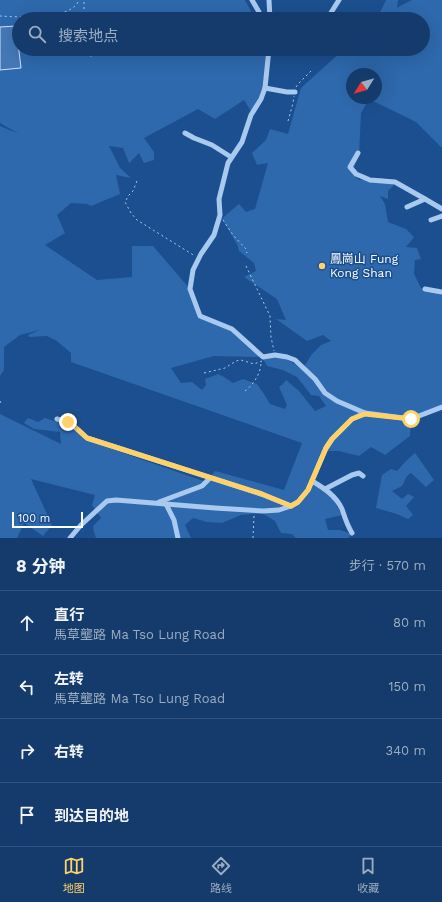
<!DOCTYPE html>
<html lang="zh">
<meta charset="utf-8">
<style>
body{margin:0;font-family:"Work Sans","Noto Sans SC",sans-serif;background:#1d4271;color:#f1f3f6}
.compass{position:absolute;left:346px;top:68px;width:36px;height:36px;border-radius:50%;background:#143b6b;box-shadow:0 4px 16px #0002;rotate:233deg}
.scale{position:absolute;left:12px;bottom:10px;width:71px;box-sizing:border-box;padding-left:4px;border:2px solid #fff;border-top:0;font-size:11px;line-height:14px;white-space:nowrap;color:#fff;-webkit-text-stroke:3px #1b4f8f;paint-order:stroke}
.stop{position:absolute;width:12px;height:12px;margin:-9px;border:3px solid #ffd166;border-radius:50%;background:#fff}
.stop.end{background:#ffd166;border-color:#fff;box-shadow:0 1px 4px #0008}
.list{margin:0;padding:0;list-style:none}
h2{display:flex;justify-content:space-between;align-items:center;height:52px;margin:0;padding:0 16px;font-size:17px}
h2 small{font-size:13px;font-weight:400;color:#9dadc1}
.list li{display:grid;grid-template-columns:26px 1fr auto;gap:12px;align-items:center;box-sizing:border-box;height:64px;padding:0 16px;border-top:1px solid #33557e}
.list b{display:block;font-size:15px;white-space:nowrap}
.list p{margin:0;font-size:13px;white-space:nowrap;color:#9dadc1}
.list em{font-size:13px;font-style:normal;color:#9dadc1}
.icon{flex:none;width:22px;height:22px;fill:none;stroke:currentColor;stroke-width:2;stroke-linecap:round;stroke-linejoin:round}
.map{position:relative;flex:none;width:442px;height:538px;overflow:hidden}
.search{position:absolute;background:#143b6b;box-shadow:0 4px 16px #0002;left:12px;right:12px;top:12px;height:44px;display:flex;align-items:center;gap:10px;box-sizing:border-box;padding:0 14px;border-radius:22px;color:#9dadc1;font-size:15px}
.sheet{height:308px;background:#143b6b}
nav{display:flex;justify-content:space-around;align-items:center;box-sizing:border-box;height:56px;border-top:1px solid #33557e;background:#143b6b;font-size:11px;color:#9dadc1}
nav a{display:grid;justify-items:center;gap:2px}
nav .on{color:#ffd166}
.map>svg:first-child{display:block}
</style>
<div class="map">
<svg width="442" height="538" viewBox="0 0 442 538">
<rect width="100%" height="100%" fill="#1b4f8f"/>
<g fill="#2e69ad" fill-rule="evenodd">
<path d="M0 0H245L255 19H19V49H268L264 91 252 113 244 100 215 119 198 109 144 138 154 152V160L144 163 139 153 129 163 123 148 109 146 120 168 131 178 116 175 120 194 91 206 87 204 71 203 57 215 65 233 45 245 97 280 132 277V246H153L190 289 200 316 237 334 263 357 280 356 303 368 312 354 321 345 331 341 323 335 307 341 276 319 286 320 277 299 244 277 256 271 254 263 239 251 237 244 222 219 227 214 239 204 246 212 255 209 268 163 257 165 252 153 266 140 270 129 288 134 301 88 344 49H423V19H377L386 0H398L397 8 402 5 412 0H442V148L416 122 369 99 361 113 359 155 352 173 359 180 382 178 394 185 388 191V199L380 196 385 204 388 222 406 229 414 237 406 247 417 248 421 259 415 260 414 274 421 288 442 293V406L411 421 410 436 385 455 371 447 359 456 339 451H325L308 483 329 492 342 515 325 519 328 530H340L352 534 348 538H296L292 534 281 533 275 521 262 513 241 515 222 523 207 522 193 518 185 525 191 538H96L94 532 93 526 101 518 92 505 95 495 31 479 52 525 43 536 24 523 17 538H0V414L61 444 60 432 34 429 24 423 28 418 38 422 45 418 75 428 92 442 206 482 215 471 284 490 302 443 71 362V353L57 341 47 336 29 337 28 335 40 330 20 335 4 347V370L0 376V126L19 134 0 123ZM352 74H376V98H352ZM214 356 262 357 267 366 283 370 297 377 311 395 319 396 326 406 315 411 299 391 286 380 283 384 279 387 287 405 285 409 270 404 264 394 257 384 243 379 233 383 224 377 218 374 205 379 206 385 202 390 192 382 181 383 171 368Z"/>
<path d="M415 453 434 480 426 487 411 473 407 476 402 486 392 491 402 499 408 494 414 497 406 506 413 515 408 519 397 514 376 508 382 475 391 469 397 471 406 461Z"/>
</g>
<path fill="#4478b7" stroke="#cfe3fa" d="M16 26 21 68 0 70V27Z"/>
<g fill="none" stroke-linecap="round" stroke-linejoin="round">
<g stroke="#a9c9ee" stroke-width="1" stroke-dasharray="2 3" stroke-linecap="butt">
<path d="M0 16C18 17 71 21 79 0"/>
<path d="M84 19V2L85 0"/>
<path d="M104 49H112"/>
<path d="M90 56 99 55 106 49"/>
<path d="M296 87 298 84 312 70"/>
<path d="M288 121 293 103 294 96"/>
<path d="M137 181 133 191 129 195 125 202 131 213 137 220 195 256"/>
<path d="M223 220 233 235 246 249 247 253"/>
<path d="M246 266 270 316 271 337 274 351"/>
<path d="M204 373 225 368 236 361 241 360 254 364 262 361"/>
<path d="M245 391C254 384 261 373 261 362"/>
<path d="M0 401 1 403"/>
<path d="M253 538 254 515"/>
</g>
<g stroke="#a9c9ee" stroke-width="5">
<path d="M252 0 259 12"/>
<path d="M269 0 270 19"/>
<path d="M327 19 339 0"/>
<path d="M269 49 265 88 261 99 251 115 242 142 228 163 219 199 220 215 214 235 201 254 193 270 190 289 200 316 232 329 263 357 275 355 287 357 295 360 315 379 325 393 337 401 365 413"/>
<path d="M265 88 287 92H295"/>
<path d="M185 133 194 138 212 145 231 157"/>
<path d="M358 153 350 167 356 174 370 180 395 182 425 199 442 209"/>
<path d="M407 207 425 199"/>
<path d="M431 220 442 216"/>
<path d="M425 289 442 292"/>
<path d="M57 419C72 423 75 427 87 438L261 494 291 506"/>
<path d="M312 481C324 488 336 496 342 509 345 518 347 525 352 533"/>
<path d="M325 489 352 475 359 473 363 476"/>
<path d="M159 502 202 486 210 478"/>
<path d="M166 504 174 520 178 538"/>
<path d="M70 538 81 525 107 501 116 500 215 508 263 511 279 510 291 506 298 502 308 490 326 448 332 439 352 419 365 413 411 419 442 407"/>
</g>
</g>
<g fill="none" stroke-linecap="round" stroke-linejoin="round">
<path stroke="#ffd166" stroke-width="5" d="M68 422 75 427 87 438 262 494 291 506 298 502 308 490 326 448 332 439 352 419 365 414 411 419"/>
</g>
<circle fill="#ffd166" stroke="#1b4f8f" stroke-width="1.5" cx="322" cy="266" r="4"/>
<g text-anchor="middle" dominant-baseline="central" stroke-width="3" stroke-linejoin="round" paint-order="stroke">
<g font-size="12" fill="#fff" stroke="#1b4f8f" text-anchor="start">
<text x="330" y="259">鳳崗山 Fung<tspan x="330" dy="14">Kong Shan</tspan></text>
</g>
</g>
</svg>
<svg class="compass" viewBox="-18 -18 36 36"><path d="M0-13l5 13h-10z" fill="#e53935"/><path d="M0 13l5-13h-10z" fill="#9dadc1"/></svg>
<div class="scale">100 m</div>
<div class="stop" style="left:411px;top:419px"></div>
<div class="stop end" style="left:68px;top:422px"></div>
<div class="search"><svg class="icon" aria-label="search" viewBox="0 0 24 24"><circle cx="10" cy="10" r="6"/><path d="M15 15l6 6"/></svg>搜索地点</div>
</div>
<section class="sheet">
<h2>8 分钟<small>步行 · 570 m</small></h2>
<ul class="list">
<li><svg class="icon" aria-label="ahead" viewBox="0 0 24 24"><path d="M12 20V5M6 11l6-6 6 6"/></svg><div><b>直行</b><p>馬草壟路 Ma Tso Lung Road</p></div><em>80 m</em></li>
<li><svg class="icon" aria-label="left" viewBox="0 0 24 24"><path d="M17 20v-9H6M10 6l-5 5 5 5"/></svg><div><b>左转</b><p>馬草壟路 Ma Tso Lung Road</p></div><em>150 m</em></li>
<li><svg class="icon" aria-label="right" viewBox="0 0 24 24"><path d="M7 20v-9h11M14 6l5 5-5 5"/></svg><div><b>右转</b></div><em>340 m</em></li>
<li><svg class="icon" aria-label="arrive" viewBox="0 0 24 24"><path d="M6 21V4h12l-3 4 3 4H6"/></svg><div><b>到达目的地</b></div></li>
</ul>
</section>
<nav>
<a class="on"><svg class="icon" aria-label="map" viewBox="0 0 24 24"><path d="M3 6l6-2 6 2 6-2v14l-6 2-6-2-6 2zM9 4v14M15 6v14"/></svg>地图</a>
<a><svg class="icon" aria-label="directions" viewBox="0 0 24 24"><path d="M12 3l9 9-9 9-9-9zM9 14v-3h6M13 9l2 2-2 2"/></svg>路线</a>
<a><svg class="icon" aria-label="saved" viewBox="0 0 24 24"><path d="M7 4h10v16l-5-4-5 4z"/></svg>收藏</a>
</nav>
